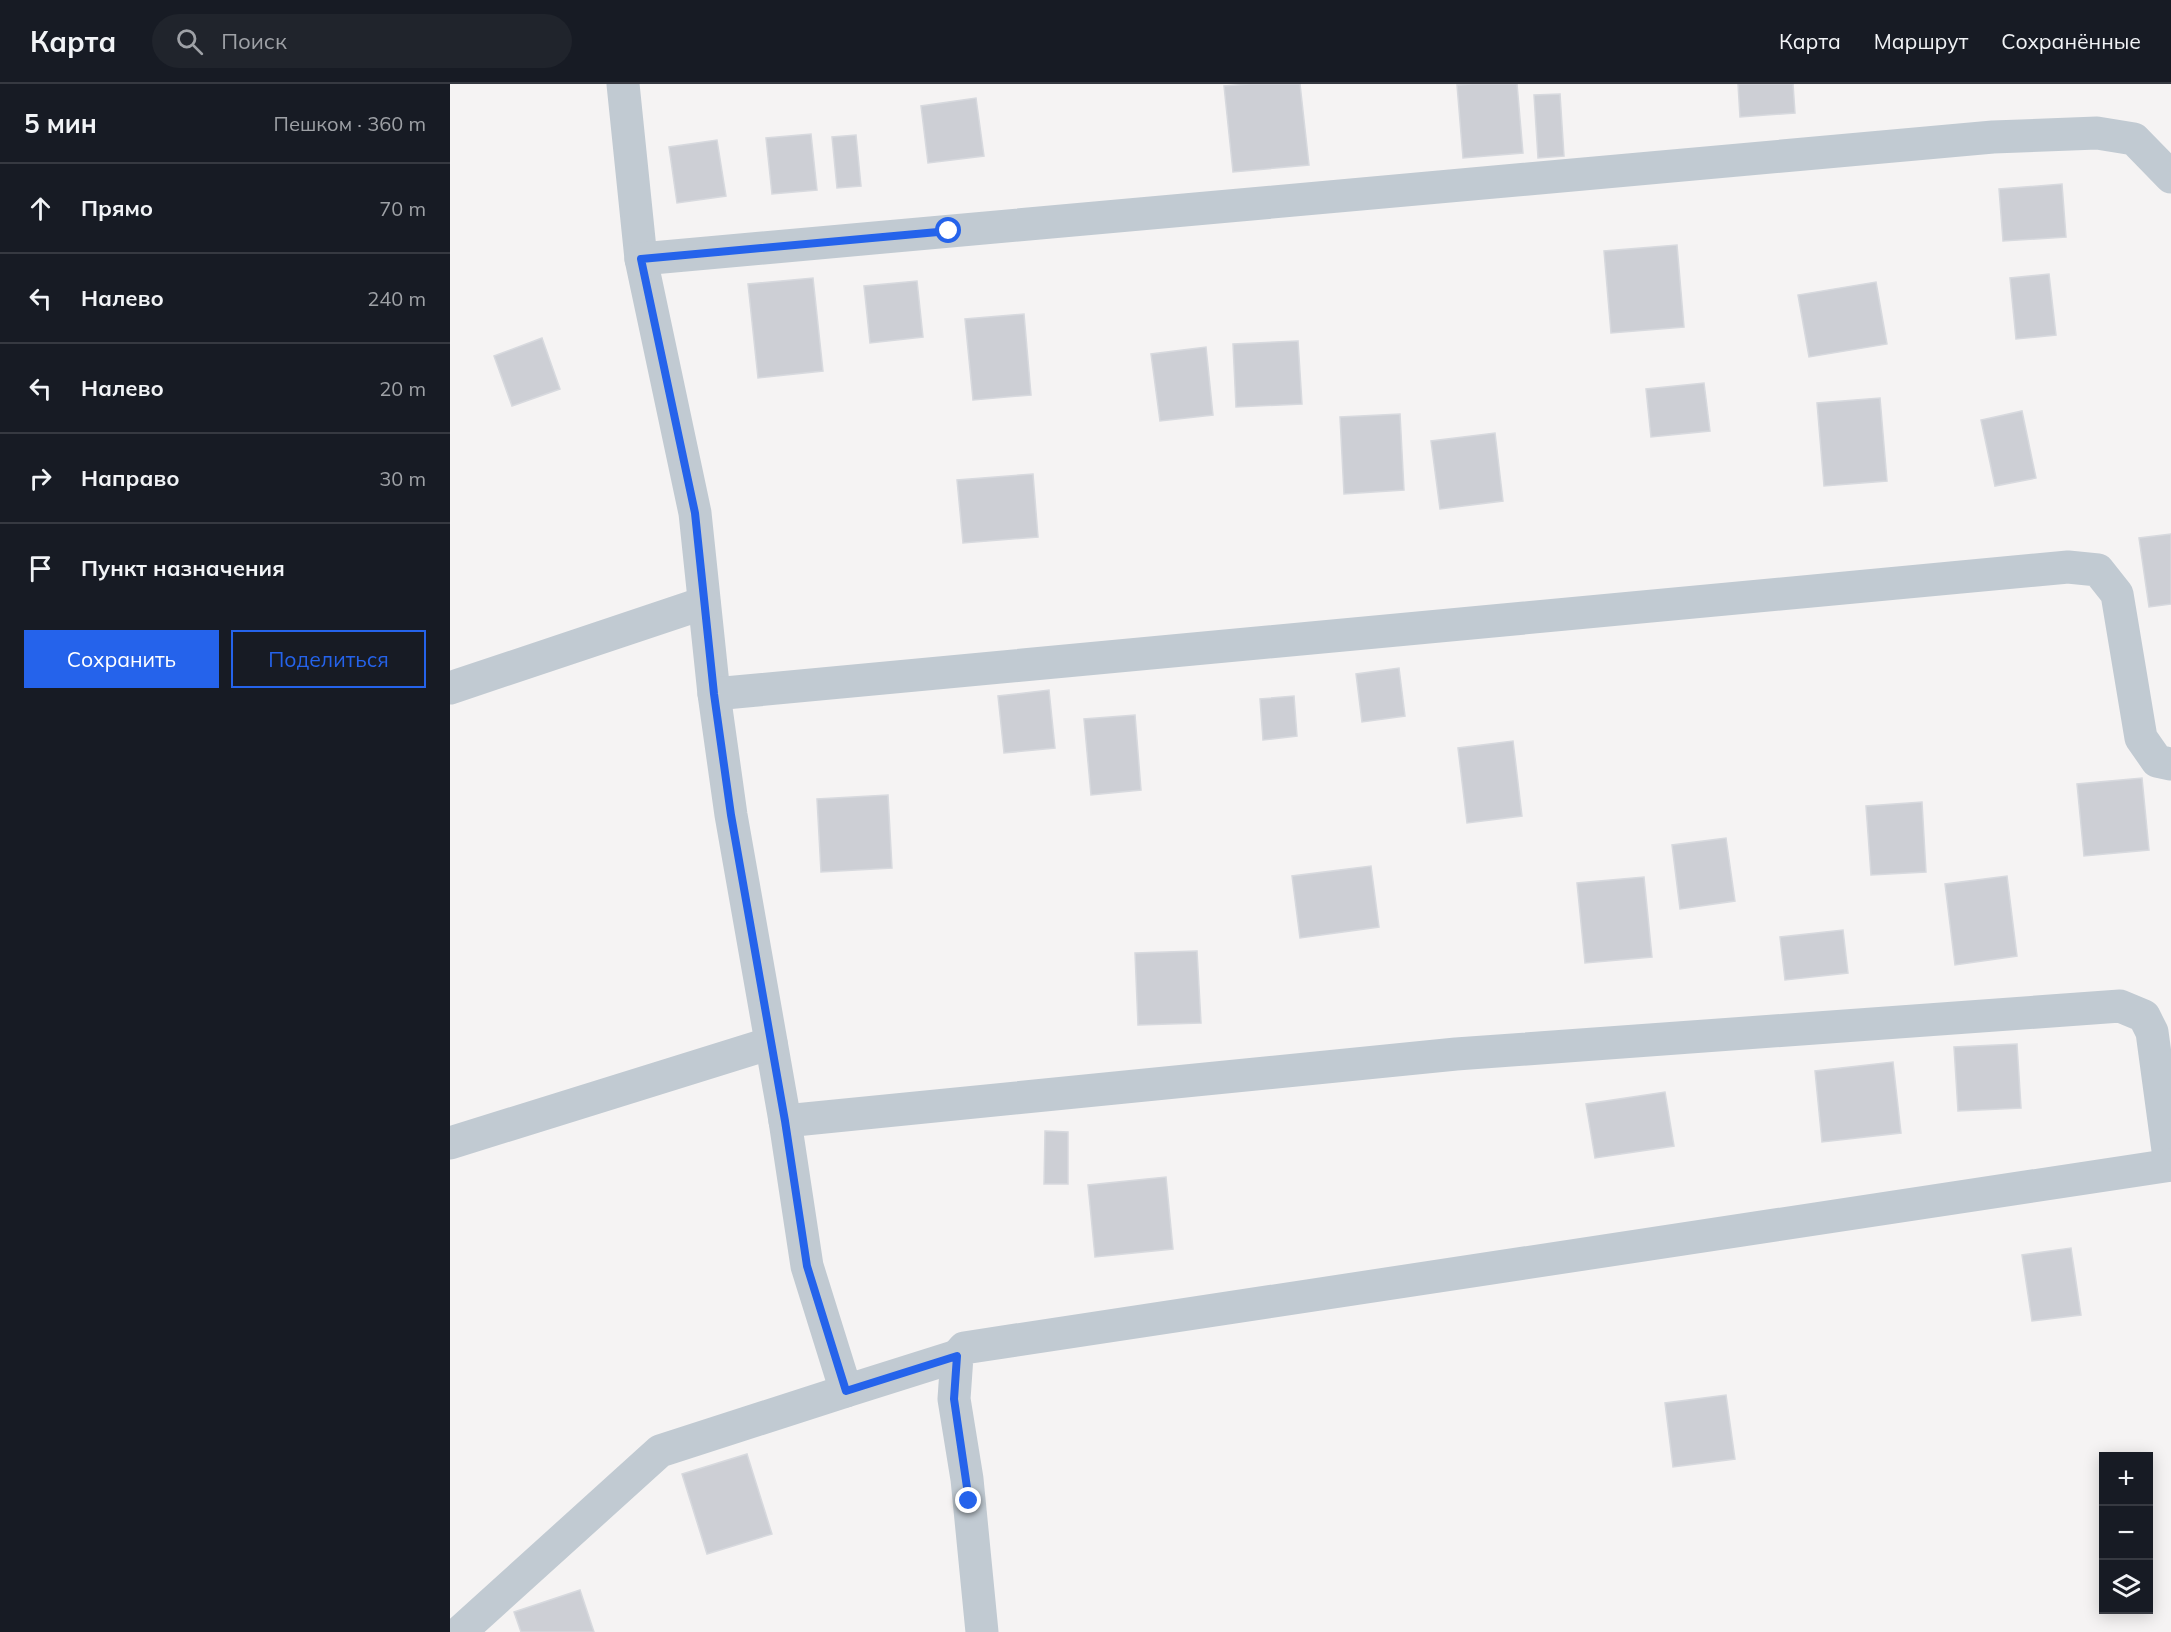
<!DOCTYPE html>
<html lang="ru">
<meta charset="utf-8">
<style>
body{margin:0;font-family:Mulish,sans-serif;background:#20242c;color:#f1f3f6}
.controls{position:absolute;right:18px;bottom:18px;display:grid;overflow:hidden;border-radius:0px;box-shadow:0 3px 15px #0003}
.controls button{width:54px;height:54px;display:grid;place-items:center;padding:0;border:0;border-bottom:2px solid #363941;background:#171b24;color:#f1f3f6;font:30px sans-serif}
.stop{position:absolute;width:18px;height:18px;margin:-14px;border:4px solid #2563eb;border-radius:50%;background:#fff}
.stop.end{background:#2563eb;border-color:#fff;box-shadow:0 2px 6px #0008}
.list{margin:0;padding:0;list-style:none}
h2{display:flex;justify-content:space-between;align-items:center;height:78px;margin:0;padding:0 24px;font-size:26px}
h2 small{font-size:20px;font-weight:400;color:#9ea1a6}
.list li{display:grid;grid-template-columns:39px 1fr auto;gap:18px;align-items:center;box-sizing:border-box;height:90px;padding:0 24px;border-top:2px solid #363941}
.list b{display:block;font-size:22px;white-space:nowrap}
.list em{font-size:20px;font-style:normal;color:#9ea1a6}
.actions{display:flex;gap:12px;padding:18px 24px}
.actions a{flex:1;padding:14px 0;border:2px solid #2563eb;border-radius:0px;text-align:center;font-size:21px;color:#2563eb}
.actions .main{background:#2563eb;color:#fff}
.icon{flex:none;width:33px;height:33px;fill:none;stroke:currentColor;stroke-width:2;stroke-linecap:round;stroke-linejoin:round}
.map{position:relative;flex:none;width:1721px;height:1548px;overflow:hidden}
header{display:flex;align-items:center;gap:36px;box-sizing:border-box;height:84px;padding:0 30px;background:#171b24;border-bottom:2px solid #363941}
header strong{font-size:28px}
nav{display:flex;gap:33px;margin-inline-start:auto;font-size:21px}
.search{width:420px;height:54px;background:#20242c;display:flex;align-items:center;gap:15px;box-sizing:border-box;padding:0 21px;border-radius:33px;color:#9ea1a6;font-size:22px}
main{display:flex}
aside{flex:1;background:#171b24}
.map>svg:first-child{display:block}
</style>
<header>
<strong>Карта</strong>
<div class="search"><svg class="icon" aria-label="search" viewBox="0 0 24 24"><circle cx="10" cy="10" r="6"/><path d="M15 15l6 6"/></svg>Поиск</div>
<nav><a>Карта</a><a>Маршрут</a><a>Сохранённые</a></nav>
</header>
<main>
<aside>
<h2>5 мин<small>Пешком · 360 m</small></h2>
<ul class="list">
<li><svg class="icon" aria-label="ahead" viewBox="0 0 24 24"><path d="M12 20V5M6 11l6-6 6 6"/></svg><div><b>Прямо</b></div><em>70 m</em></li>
<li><svg class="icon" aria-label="left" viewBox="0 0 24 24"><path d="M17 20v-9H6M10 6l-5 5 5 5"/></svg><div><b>Налево</b></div><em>240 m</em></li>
<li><svg class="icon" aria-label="left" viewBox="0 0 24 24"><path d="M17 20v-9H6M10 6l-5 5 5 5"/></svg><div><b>Налево</b></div><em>20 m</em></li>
<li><svg class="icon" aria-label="right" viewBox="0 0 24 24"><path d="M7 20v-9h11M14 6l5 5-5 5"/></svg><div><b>Направо</b></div><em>30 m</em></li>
<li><svg class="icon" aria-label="arrive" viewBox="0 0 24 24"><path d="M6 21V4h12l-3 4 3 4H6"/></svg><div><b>Пункт назначения</b></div></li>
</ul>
<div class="actions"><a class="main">Сохранить</a><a>Поделиться</a></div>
</aside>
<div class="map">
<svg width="1721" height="1548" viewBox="0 0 1721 1548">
<rect width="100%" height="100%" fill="#f5f3f3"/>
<g fill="#cdcfd5" stroke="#d7d9de" stroke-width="1.5">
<path d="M799 0H850L859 81 783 88 774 2Z"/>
<path d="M1022 0H1067L1073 69 1013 74 1007 1Z"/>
<path d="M1288 0H1343L1345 29 1290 33Z"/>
<path d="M1110 10 1114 72 1088 74 1084 11Z"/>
<path d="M526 14 534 72 478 79 471 22Z"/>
<path d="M361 50 367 106 322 110 316 54Z"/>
<path d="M406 51 411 102 387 104 382 53Z"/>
<path d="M267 56 276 112 227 119 219 63Z"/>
<path d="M1612 100 1616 153 1553 157 1549 105Z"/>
<path d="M1227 161 1234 243 1161 249 1154 167Z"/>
<path d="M1599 190 1606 251 1566 255 1560 194Z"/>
<path d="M363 194 373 287 308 294 298 200Z"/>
<path d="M467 197 473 253 420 259 414 202Z"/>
<path d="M1426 198 1437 260 1359 273 1348 211Z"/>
<path d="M574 230 581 311 523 316 515 235Z"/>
<path d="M92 254 110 305 62 322 44 272Z"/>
<path d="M848 257 852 320 786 323 783 260Z"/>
<path d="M756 263 763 331 710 337 701 270Z"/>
<path d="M1254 299 1260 347 1201 353 1196 305Z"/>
<path d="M1430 314 1437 397 1374 402 1367 319Z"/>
<path d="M1572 327 1586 394 1545 402 1531 336Z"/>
<path d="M950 330 954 406 894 410 890 333Z"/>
<path d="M1045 349 1053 417 990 425 981 357Z"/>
<path d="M583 390 588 453 513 459 507 396Z"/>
<path d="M1721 450V520L1699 523 1689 454Z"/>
<path d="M949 584 955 632 912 638 906 590Z"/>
<path d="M599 606 605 664 554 669 548 612Z"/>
<path d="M844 612 847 652 813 656 810 615Z"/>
<path d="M685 631 691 706 641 711 634 635Z"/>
<path d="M1063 657 1072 732 1017 739 1008 664Z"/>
<path d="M1692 694 1699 766 1634 772 1627 700Z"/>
<path d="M438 711 442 784 371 788 367 715Z"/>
<path d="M1472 718 1476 788 1421 791 1416 722Z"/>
<path d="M1276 754 1285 817 1230 825 1222 761Z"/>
<path d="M921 782 929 843 850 854 842 792Z"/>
<path d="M1557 792 1567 872 1505 881 1495 800Z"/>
<path d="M1194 793 1202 873 1135 879 1127 799Z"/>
<path d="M1393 846 1398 889 1335 896 1330 853Z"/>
<path d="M747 867 751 939 688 941 685 869Z"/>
<path d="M1567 960 1571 1024 1508 1027 1504 963Z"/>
<path d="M1443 978 1451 1049 1372 1058 1365 987Z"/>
<path d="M1215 1008 1224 1062 1145 1074 1136 1020Z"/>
<path d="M595 1047 618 1048V1100H594Z"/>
<path d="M716 1093 723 1165 645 1173 638 1101Z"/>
<path d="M1621 1164 1631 1231 1582 1237 1572 1171Z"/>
<path d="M1276 1311 1285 1375 1223 1383 1215 1319Z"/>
<path d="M297 1370 322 1450 257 1470 232 1390Z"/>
<path d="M130 1506 144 1548H71L64 1528Z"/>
</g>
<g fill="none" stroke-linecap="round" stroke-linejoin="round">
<g stroke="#c1cad2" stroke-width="33">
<path d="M173 0 191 175 245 429 264 610 281 731 335 1037 357 1182 396 1307 507 1272"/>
<path d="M191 175 1543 53 1647 49 1684 55 1721 93"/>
<path d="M0 604 254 519"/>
<path d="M264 610 1618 483 1648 486 1667 510 1691 654 1707 677 1721 680"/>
<path d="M335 1037 1006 970 1670 922 1694 932 1702 948 1720 1081"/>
<path d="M0 1059 321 959"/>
<path d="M10 1548 210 1367 396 1307"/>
<path d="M532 1548 517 1395 504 1315 507 1272 514 1264 1721 1081"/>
</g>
</g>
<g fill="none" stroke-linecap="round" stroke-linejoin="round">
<path stroke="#2563eb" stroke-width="8" d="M499 147 191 175 245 429 264 610 281 731 335 1037 357 1182 396 1307 507 1272 504 1315 519 1417"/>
</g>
</svg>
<div class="controls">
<button>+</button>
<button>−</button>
<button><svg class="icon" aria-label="layers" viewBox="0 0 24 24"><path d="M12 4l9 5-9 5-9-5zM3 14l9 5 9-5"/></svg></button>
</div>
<div class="stop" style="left:499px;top:147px"></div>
<div class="stop end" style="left:519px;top:1417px"></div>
</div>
</main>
